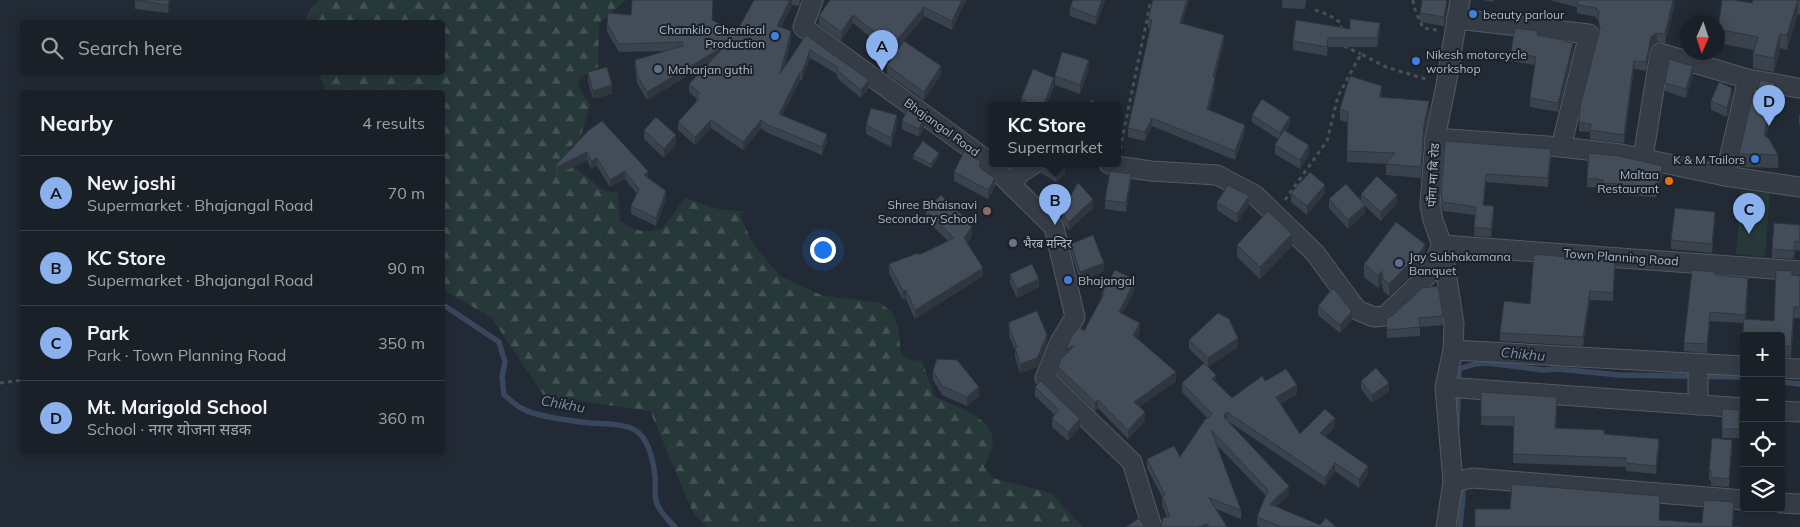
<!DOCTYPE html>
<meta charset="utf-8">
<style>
body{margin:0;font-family:Mulish,"Noto Sans Devanagari",sans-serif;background:#232830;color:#f1f3f6}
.controls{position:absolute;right:15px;bottom:15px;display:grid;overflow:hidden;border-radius:5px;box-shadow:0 2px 12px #0003}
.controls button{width:45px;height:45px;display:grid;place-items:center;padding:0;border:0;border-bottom:1px solid #383e45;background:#1a2028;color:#f1f3f6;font:25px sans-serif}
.compass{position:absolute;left:1680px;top:15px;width:45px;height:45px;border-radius:50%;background:#1a2028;box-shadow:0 2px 12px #0003;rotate:183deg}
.you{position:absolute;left:822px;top:249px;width:18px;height:18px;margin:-12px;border:4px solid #fff;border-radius:50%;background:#1a73e8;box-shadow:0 0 0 8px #1a73e833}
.badge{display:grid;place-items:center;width:32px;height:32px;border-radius:50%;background:#8ab0ed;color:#111;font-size:16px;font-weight:700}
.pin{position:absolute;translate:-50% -41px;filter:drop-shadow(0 1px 2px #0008)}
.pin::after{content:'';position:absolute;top:26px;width:18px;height:15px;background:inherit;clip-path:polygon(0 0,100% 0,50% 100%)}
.popup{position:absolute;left:989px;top:102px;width:132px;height:65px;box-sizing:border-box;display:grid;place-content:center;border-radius:5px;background:#1a2028;filter:drop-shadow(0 1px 4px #0005);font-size:16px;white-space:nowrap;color:#9fa3a8}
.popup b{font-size:19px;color:#f1f3f6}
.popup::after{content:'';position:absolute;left:50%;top:100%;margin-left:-10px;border:10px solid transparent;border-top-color:#1a2028}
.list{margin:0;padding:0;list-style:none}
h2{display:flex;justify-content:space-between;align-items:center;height:65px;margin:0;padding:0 20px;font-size:21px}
h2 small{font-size:16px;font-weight:400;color:#9fa3a8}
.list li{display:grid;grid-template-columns:32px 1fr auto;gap:15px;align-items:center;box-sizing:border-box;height:75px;padding:0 20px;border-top:1px solid #383e45}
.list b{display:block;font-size:19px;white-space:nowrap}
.list p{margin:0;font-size:16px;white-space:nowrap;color:#9fa3a8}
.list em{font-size:16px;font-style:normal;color:#9fa3a8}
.icon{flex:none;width:28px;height:28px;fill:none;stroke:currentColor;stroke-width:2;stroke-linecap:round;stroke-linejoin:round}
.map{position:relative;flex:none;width:1800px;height:527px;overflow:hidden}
.search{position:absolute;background:#1a2028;box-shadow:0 2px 12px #0003;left:20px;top:20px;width:425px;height:55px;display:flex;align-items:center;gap:12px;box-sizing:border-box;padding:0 18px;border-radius:5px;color:#9fa3a8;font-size:19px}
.panel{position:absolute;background:#1a2028;box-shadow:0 2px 12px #0003;left:20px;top:90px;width:425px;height:365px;border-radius:5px}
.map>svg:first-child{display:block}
</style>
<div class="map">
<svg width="1800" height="527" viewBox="0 0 1800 527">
<defs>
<pattern id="forest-firs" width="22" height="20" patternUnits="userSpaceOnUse" patternTransform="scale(1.25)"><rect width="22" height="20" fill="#273838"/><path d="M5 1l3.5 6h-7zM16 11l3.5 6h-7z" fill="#445353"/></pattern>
</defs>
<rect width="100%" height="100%" fill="#222a35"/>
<path fill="url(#forest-firs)" d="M319 0H626L599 23 598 67 580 78 578 86 590 105 580 139 569 148 568 162 603 190 618 193 620 221C639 233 640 232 662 229L685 198 721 210 745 211 740 215 752 242 780 276 821 295 880 303 892 312 898 326 901 354 910 360 922 361 935 397C952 404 995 418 993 442 992 450 987 460 984 467L993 478 1051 493 1083 527H707L694 515 650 411 544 396 491 317 443 290 442 92H326L319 73 442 72V22H306L308 12Z"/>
<path fill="#273838" d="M1741 191 1770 193 1765 257 1736 254Z"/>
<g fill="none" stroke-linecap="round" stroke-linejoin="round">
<g stroke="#39475d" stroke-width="5.5">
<path d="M442 304 499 342 505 362 502 377 504 395C510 399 516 406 523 409 538 417 572 421 591 423 604 424 629 423 639 433 649 442 654 463 655 476 656 487 653 496 658 506 662 514 669 521 675 527"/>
<path d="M1781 382 1800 384"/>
<path d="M1457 426 1459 369 1475 364 1488 363 1543 370 1558 369 1619 375 1744 377"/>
<path d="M1460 527 1463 497 1462 482"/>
</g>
<defs>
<g id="minor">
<path d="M813 0 803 27 984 158 1054 227 1075 317 1060 342 1045 378 1132 462 1152 527"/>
<path d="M1457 19 1589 34 1561 147"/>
<path d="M1435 138 1561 147 1621 154 1725 176 1800 187"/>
<path d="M1643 157 1660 53 1748 79"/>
<path d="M1109 164 1116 166 1151 171 1217 175 1255 195 1315 253 1357 310 1374 317 1385 316 1429 274 1442 245 1800 271"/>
<path d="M1725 176 1748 79 1798 88"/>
<path d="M1011 185 1020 173 1034 164"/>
<path d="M1453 350 1744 366"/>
<path d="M1781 368 1800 369"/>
<path d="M1445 387 1744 408"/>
<path d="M1698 405V363"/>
<path d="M1781 411 1800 412"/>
<path d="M1453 482 1473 478 1744 500"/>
<path d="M1781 503 1800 504"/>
<path d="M1446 527 1453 482 1445 387 1453 350 1454 324 1442 245 1433 220 1430 205 1435 138 1446 85 1460 0"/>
</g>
</defs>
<use href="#minor" stroke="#525a63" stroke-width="21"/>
<g stroke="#435355" stroke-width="3" stroke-dasharray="4 4" stroke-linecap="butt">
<path d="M1413 0 1414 7 1423 28 1437 30"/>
<path d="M1315 10 1329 15 1341 23V30"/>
<path d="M1344 46 1361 54"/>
<path d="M1120 149 1151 0"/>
<path d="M1285 200 1327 141 1338 96 1361 54 1386 67 1429 80"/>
<path d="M0 383 22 380"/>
</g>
<use href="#minor" stroke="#353c46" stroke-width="19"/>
</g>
<g fill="#3a424d">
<path d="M135 0H170L168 13 135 9Z"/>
<path d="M754 0H800L799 6 792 5 781 27 791 39 784 69 806 35 869 88 861 98 837 78V74L810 58 802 80H800L782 115 827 142 822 155 768 133 761 128 743 150 711 128 695 145 678 130V122L696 102V98L689 92V84L710 62 647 100 637 83 635 68V60L667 51 619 52 607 32V24L631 15 712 21 736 33Z"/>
<path d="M966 0 952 30 924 16 892 55 853 23 841 41 819 25V16Z"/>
<path d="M1105 0 1096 25 1070 16V7Z"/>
<path d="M1153 0H1189L1182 24 1224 43 1215 78V87L1209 110 1245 133 1235 160 1152 126 1145 141 1128 137V128L1150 28 1148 27V19Z"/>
<path d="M1282 0H1306L1305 9 1282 8Z"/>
<path d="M1483 0H1494L1493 2Z"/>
<path d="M1549 0H1675V3L1665 43 1657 42 1651 46 1646 71 1634 69 1624 143 1590 139V132L1579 131V122L1599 32 1598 19H1596V17L1577 13V7Z"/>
<path d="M1800 0V15L1798 14 1787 50 1780 48 1774 72 1753 68V54L1754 50 1718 43V25L1752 3Z"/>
<path d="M1447 8 1444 26 1420 22V13Z"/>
<path d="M1350 29 1380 32 1377 47H1328L1327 56 1293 50V41Z"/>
<path d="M1538 36 1565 42 1573 52 1558 112 1530 107V98L1535 65 1511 61V52Z"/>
<path d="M887 65 941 74 924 100 887 74Z"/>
<path d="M1089 69 1080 94 1055 85V76Z"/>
<path d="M588 72 612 94 593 99 588 81Z"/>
<path d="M1693 75 1686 98 1665 91V83Z"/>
<path d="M1054 86 1046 106H1021V99Z"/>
<path d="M1757 94 1775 95 1766 137 1778 155V168L1739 167V154Z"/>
<path d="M1382 97 1429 112 1424 137 1421 178 1386 175V164L1347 162 1348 123 1340 120V109Z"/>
<path d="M1732 97 1727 117 1711 110V101Z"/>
<path d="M1800 114V127L1799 123V115Z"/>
<path d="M1252 115 1290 124 1286 131 1309 154 1300 169 1275 154V145L1278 139 1252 122Z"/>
<path d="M902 121 924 128 919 137 902 129Z"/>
<path d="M897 123 891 147 866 134V125Z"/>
<path d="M589 130 648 178 666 199 656 226 631 214V206L637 194 625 179 610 187 597 166 591 169 587 160 557 175 556 173V165Z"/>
<path d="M644 130 676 144 664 158 644 139Z"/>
<path d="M1445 141 1551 158 1548 187 1486 182 1484 205 1494 215 1491 237 1474 236 1475 215 1443 211 1441 204V196Z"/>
<path d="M913 155 939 157 931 168 913 159Z"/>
<path d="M1041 164 1065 173 1056 182 1041 173Z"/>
<path d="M981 168 995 186 988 199 954 181V172Z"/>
<path d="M1663 174 1656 197 1623 195V193L1603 192V188L1587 187V178Z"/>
<path d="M1131 183 1126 212 1105 209V200Z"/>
<path d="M1291 193H1325L1307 215 1291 202Z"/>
<path d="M1361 194 1397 203 1381 221 1365 206V213L1348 229 1329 208V199L1361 200Z"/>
<path d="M1217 202 1249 205 1237 223 1217 210Z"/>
<path d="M1093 208 1069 230 1065 226 1062 219V211Z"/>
<path d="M926 211 969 225 972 236 967 243 983 276 915 319 906 299 903 300 889 273V264L919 255 948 241 926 220Z"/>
<path d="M1715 220 1712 253 1671 249V240Z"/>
<path d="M1800 225V251L1795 250 1794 259 1772 258V249Z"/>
<path d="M1071 244 1104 271 1080 281 1071 252Z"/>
<path d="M1237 245 1292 246 1260 279 1237 257Z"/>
<path d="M1425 256 1420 266 1389 296 1383 291 1382 283 1378 288 1364 277V264Z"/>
<path d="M1615 270 1613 301 1590 300 1583 346 1500 341V333L1530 304Z"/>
<path d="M1010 274 1039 287 1017 298 1010 283Z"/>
<path d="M1715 275 1748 287 1746 319 1774 321 1792 275 1800 276V318H1794L1791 357 1781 358V336H1744V355H1742L1743 323 1710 321 1707 353 1684 351V343Z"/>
<path d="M1135 289 1122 314 1140 332 1136 338 1176 381 1139 407 1145 421 1128 439 1098 408 1095 411 1058 375V367L1066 355 1084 331 1102 297V293Z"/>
<path d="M1318 306 1352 320 1340 333 1318 315Z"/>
<path d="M1443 316V325L1420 327V336L1387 338 1386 319Z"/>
<path d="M1009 322 1047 344 1037 367 1020 373 1015 357V350L1009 336Z"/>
<path d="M1189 340 1238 347 1208 367 1216 382 1232 398 1265 381 1297 394 1280 404 1300 434 1335 427 1325 437 1368 474 1359 488 1335 471 1325 486 1228 421 1289 494 1276 507 1320 525 1336 527H1261L1257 526V517L1266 496 1216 444 1241 510V519L1216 509 1227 527H1159L1167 517 1162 505V497L1147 468V459L1180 457 1208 419 1182 392V383L1204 363 1189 349Z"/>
<path d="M933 371 979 396 967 406 942 395 933 380Z"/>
<path d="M1361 381 1389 391 1372 403 1361 389Z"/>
<path d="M1035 387 1080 427 1068 441 1052 427V418L1055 415 1035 396Z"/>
<path d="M1481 392 1557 406 1556 428 1604 434 1659 448 1656 474 1626 471V467L1513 463 1514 426 1481 425Z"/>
<path d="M1722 409 1739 410V438H1722Z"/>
<path d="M1732 448 1729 487 1711 486V480H1709V471Z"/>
</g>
<g fill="#2f363e">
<path d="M169 0H170L168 13V5Z"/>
<path d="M790 0H792V5L777 34V26Z"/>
<path d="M962 0 966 1 952 30V21Z"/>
<path d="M1102 0H1105V1L1096 25V17Z"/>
<path d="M1187 0H1189L1180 32V23Z"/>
<path d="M1447 0V8L1444 26V17Z"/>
<path d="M1673 0H1675V3L1665 43V34Z"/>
<path d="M1798 0V14L1787 50V35Z"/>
<path d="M924 7V16L892 55V46Z"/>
<path d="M853 15V23L841 41V32Z"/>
<path d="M1380 23V32L1377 47V38Z"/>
<path d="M791 31V39L780 82V74Z"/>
<path d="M1657 33V42L1651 46 1646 71V62L1651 37Z"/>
<path d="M1780 34V48L1774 72V58Z"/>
<path d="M1224 35V43L1215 78V87L1207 118V109L1213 77Z"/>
<path d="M1328 38V47L1327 56V47Z"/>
<path d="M1573 43V52L1558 112V103Z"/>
<path d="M721 48V56L647 100V92Z"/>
<path d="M810 50V58L802 80V72Z"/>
<path d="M1089 60V69L1080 94V85Z"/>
<path d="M1634 61V69L1624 143V135Z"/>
<path d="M941 66V74L924 100V92Z"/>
<path d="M1693 66V75L1686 98V89Z"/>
<path d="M800 72V80L779 122V114Z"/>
<path d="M1054 78V86L1046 106H1043Z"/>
<path d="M869 80V88L861 98V90Z"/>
<path d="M1775 83V95L1764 148V135Z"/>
<path d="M612 85V94L593 99V91Z"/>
<path d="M1382 86V97H1379Z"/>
<path d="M1732 88V97L1727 117V108Z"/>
<path d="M1429 101V112L1424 137 1421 178V167L1424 126Z"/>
<path d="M897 115V123L891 147V138Z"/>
<path d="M1290 117V124L1280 140V133Z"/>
<path d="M1152 118V126L1145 141V132Z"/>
<path d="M924 119V128L919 137V129Z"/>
<path d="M711 120V128L695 145V137Z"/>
<path d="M761 120V128L743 150V142Z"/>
<path d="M1245 125V133L1235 160V151Z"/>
<path d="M827 134V142L822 155V147Z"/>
<path d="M676 135V144L664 158V149Z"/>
<path d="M1309 145V154L1300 169V160Z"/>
<path d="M1551 149V158L1548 187V178Z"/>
<path d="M587 152V160L557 175V167Z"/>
<path d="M939 153V157L931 168V164Z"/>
<path d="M597 158V166L591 169V161Z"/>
<path d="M1065 164V173L1056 182V173Z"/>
<path d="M1663 166V174L1656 197V188Z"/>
<path d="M625 171V179L610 187V180Z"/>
<path d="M648 171V179L644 175Z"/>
<path d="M1131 174V183L1126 212V203Z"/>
<path d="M1486 174V182L1483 214V205Z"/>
<path d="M995 178V186L988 199V190Z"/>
<path d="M1325 185V193L1307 215V206Z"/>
<path d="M666 191V199L656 226V218Z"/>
<path d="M1397 195V203L1381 221V212Z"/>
<path d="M1249 196V205L1237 223V214Z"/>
<path d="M1093 199V208L1069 230V222Z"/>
<path d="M1365 205V213L1348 229V220Z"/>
<path d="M1494 206V215L1491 237V229Z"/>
<path d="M1715 212V220L1712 253V244Z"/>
<path d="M972 227V236L964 247V238Z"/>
<path d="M1292 234V246L1260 279V267Z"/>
<path d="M1425 244V256L1420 266 1389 296V284Z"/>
<path d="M1104 263V271L1080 281V272Z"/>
<path d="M983 268V276L915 319V310Z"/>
<path d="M1382 271V283L1378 288V275Z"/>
<path d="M1748 278V287L1745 323V315Z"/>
<path d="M1039 279V287L1017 298V289Z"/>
<path d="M1135 280V289L1119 320V312Z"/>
<path d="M906 290V299L903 300V291Z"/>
<path d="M1590 291V300L1583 346V337Z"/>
<path d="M1794 307V318L1791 357V346Z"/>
<path d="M1352 311V320L1340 333V325Z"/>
<path d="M1710 312V321L1707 353V344Z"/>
<path d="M1140 323V332L1133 344V335Z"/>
<path d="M1047 335V344L1037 367 1020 373V364Z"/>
<path d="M1238 338V347L1208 367V358Z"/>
<path d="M1074 346 1066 358V349Z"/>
<path d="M1176 372V381L1134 411V402Z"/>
<path d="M1216 375V384L1212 379Z"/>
<path d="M1389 383V391L1372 403V395Z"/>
<path d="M1297 385V394L1276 406V397Z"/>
<path d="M979 387V396L967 406V397Z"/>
<path d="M1098 400V408L1095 411V402Z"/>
<path d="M1145 412V421L1128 439V430Z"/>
<path d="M1227 412V420L1223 416Z"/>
<path d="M1335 418V427L1320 442V433Z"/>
<path d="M1080 419V427L1068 441V432Z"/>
<path d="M1659 439V448L1656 474V466Z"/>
<path d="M1732 440V448L1729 487V479Z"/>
<path d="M1335 463V471L1325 486V478Z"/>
<path d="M1368 466V474L1359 488V479Z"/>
<path d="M1289 486V494L1270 513V504Z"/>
<path d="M1734 502V511L1733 527H1732Z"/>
<path d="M1207 524V527H1198Z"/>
</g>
<g fill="#434d59" stroke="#2f363e">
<path d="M135 0H169L168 5Z"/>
<path d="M632 0H713L712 20 736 33 754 0H790L777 26 791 31 780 74 806 35 869 80 861 90 837 70 839 68 810 50 802 72H800L779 114 827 134 822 147 768 125 761 120 743 142 711 120 695 137 678 122 699 99 696 97 700 93 689 84 722 49 721 48 647 92 637 75 635 60 683 46 682 42 619 44 607 24 608 13 631 15Z"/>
<path d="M830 0H962L952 21 924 7 892 46 853 15 841 32 819 16Z"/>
<path d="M1073 0H1102L1096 17 1070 7Z"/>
<path d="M1153 0H1187L1180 23 1224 35 1213 77 1215 78 1207 109 1245 125 1235 151 1152 118 1145 132 1128 128 1152 20 1148 19Z"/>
<path d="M1422 0H1447L1444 17 1420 13Z"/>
<path d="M1578 0H1673L1665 34 1657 33 1651 37 1646 62 1634 61 1624 135 1590 130 1591 124 1579 122 1580 107 1600 28 1598 19 1599 11 1596 10 1597 8 1577 5Z"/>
<path d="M1722 0H1733L1752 3 1753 0H1800V1L1798 0 1787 35 1780 34 1774 58 1753 54 1758 37 1718 29Z"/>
<path d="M1350 19 1380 23 1377 38H1328L1327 47 1293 41 1296 20 1350 29Z"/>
<path d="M1515 28 1538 31 1537 35 1565 40V42L1573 43 1558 103 1530 98 1536 57 1511 52Z"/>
<path d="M904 41 941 66 924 92 887 65Z"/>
<path d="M1062 52 1089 60 1080 85 1055 76Z"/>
<path d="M1669 59 1693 66 1686 89 1665 83Z"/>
<path d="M607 67 612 85 593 91 588 72Z"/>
<path d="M1033 69 1054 78 1043 106H1023L1026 101 1021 99Z"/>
<path d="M1350 76 1382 86 1379 97 1429 101 1424 126 1421 167 1386 164 1395 153 1347 151 1348 112 1340 109Z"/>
<path d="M1760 80 1775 83 1764 135 1769 139 1778 155 1739 154 1753 93 1757 94Z"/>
<path d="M1719 82 1732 88 1727 108 1711 101Z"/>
<path d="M1262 99 1290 117 1280 133 1252 115Z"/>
<path d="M1091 100 1106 106H1088Z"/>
<path d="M871 108 897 115 891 138 866 125Z"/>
<path d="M908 108 924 119 919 129 902 121Z"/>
<path d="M656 117 676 135 664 149 644 130Z"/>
<path d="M602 121 648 171 644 175 666 191 656 218 631 206 639 189 625 171 610 180 597 158 591 161 587 152 557 167 556 165 589 130Z"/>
<path d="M1284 130 1309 145 1300 160 1275 145Z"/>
<path d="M923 141 939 153 931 164 913 155Z"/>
<path d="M1445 141 1551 149 1548 178 1486 174 1483 205 1494 206 1491 229 1474 227 1476 207 1443 202 1441 196Z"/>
<path d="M965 150 981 162 979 167 995 178 988 190 954 172Z"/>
<path d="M1589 153 1619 156 1663 166 1656 188 1623 187V184L1603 183V180L1587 178Z"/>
<path d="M1041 164H1065L1056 173Z"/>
<path d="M1110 171 1131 174 1126 203 1105 200Z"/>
<path d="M1310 172 1325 185 1307 206 1291 193Z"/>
<path d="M1377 176 1397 195 1381 212 1361 194Z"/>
<path d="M1078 183 1093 199 1069 222 1065 218 1062 211Z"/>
<path d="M1346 184 1365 205 1348 220 1329 199Z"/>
<path d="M1228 185 1249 196 1237 214 1217 202Z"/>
<path d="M941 195 969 222 968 224 972 227 964 238 983 268 915 310 906 290 903 291 889 264 918 253 919 255 954 238 926 211Z"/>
<path d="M1675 208 1715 212 1712 244 1671 240Z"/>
<path d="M1268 211 1292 234 1260 267 1237 245Z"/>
<path d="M1396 222 1425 244 1420 253 1389 284 1383 279 1382 271 1378 275 1364 264Z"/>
<path d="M1774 223 1800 225V242L1795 241 1794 251 1772 249Z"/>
<path d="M1093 235 1104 263 1080 272 1071 244Z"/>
<path d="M1534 254 1615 261 1613 293 1590 291 1583 337 1500 333 1504 301 1530 304Z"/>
<path d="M1032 264 1039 279 1017 289 1010 274Z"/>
<path d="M1115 270 1135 280 1119 312 1140 323 1133 335 1176 372 1134 402 1145 412 1128 430 1098 400 1095 402 1058 367 1061 359 1074 346 1066 349 1071 337 1079 327 1084 331 1104 294 1102 293Z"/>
<path d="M1692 270 1715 272V275L1748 278 1745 315 1710 312 1707 344 1684 343Z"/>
<path d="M1776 270 1792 271V275L1800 276V307H1794L1791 346 1781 347V336H1744V344H1742L1744 319 1774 321Z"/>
<path d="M1438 286 1443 316 1419 318 1420 327 1387 330 1386 319 1393 315 1422 288Z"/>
<path d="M1333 288 1352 311 1340 325 1318 306Z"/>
<path d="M1037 311 1047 335 1037 358 1020 364 1015 348 1017 347 1009 328V322Z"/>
<path d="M1218 313 1229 319 1238 338 1208 358 1189 340Z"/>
<path d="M937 359 957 360 979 387 967 397 942 386 933 371Z"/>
<path d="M1204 363 1216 375 1212 379 1232 398 1262 376 1265 381 1286 369 1297 385 1276 397 1300 434 1325 409 1335 418 1320 433 1368 466 1359 479 1335 463 1325 478 1227 412 1223 416 1289 486 1270 504 1320 525 1326 518 1336 527H1282L1257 517 1268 490 1211 430 1241 510 1209 498 1227 527H1209L1207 524 1198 527H1159L1161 526 1163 518 1170 516 1162 497 1165 495 1147 459 1174 446 1180 457 1206 418 1207 419 1212 414 1182 383Z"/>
<path d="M1376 368 1389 383 1372 395 1361 381Z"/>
<path d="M1041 381 1080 419 1068 432 1052 418 1059 410 1035 387Z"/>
<path d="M1481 392 1557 397 1555 428 1604 430V434L1659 439 1656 466 1626 463V458L1513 454 1514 417H1481Z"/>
<path d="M1722 409 1739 410V429H1722Z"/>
<path d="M1712 438 1732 440 1729 479 1711 477V471H1709Z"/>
<path d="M1512 484 1660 496 1659 520 1702 523 1704 500 1734 502 1732 526 1739 527H1475V509H1510Z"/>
<path d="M1139 518 1145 527H1126Z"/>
</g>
<g fill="#3f7fe0" stroke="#1b212a" stroke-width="2">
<circle cx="1473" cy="14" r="5"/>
<circle cx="775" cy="36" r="5"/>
<circle cx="1416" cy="61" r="5"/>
<circle cx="1755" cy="159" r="5"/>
<circle cx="1068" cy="280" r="5"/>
</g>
<g fill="#5c6f8a" stroke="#1b212a" stroke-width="2">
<circle cx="658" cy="69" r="5"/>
<circle cx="1399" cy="263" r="5"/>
</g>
<circle fill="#e8710a" stroke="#1b212a" stroke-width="2" cx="1669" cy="181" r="5"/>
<circle fill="#8d6e63" stroke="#1b212a" stroke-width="2" cx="987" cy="211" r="5"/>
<circle fill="#6b7280" stroke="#1b212a" stroke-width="2" cx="1013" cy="243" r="5"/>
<g text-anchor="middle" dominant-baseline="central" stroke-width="4" stroke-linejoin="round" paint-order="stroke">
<g font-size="12" fill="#afb7c2" stroke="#1b212a" text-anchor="start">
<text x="1483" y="14">beauty parlour</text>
<text x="765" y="29" text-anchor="end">Chamkilo Chemical<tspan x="765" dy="14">Production</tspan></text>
<text x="1426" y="54">Nikesh motorcycle<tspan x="1426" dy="14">workshop</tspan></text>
<text x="668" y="69">Maharjan guthi</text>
<text x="1745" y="159" text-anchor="end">K &amp; M Tailors</text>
<text x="1659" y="174" text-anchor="end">Maltaa<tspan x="1659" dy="14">Restaurant</tspan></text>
<text x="977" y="204" text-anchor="end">Shree Bhaisnavi<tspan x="977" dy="14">Secondary School</tspan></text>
<text x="1023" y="243">भैरब मन्दिर</text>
<text x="1409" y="256">Jay Subhakamana<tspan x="1409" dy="14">Banquet</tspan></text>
<text x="1078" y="280">Bhajangal</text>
</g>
<g font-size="12" fill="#afb7c2" stroke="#1b212a">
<text transform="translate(942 127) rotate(36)">Bhajangal Road</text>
<text transform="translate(1433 175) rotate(-87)">पाँगा मा बि रोड</text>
<text transform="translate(1621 257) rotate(4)">Town Planning Road</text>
</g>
<g font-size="14" font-style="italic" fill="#7a8ea8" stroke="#1b212a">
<text transform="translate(1523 354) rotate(5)">Chikhu</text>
<text transform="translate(563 404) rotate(10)">Chikhu</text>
</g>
</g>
</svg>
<div class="controls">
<button>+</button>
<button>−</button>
<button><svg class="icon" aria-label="locate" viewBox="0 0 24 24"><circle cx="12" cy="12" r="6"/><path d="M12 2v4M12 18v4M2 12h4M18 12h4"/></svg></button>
<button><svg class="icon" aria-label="layers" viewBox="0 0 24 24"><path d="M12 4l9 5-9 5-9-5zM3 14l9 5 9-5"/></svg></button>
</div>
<svg class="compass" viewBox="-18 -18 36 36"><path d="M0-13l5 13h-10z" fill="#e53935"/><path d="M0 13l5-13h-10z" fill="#9fa3a8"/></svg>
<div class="you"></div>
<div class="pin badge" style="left:882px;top:71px">A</div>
<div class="pin badge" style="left:1055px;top:225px">B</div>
<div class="popup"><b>KC Store</b>Supermarket</div>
<div class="pin badge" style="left:1749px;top:234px">C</div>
<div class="pin badge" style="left:1769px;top:126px">D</div>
<div class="search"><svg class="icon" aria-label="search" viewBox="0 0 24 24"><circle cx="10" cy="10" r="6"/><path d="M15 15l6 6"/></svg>Search here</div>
<section class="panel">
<h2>Nearby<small>4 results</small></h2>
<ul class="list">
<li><span class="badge">A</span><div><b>New joshi</b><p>Supermarket · Bhajangal Road</p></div><em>70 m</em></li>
<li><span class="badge">B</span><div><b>KC Store</b><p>Supermarket · Bhajangal Road</p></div><em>90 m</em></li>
<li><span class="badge">C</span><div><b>Park</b><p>Park · Town Planning Road</p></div><em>350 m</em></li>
<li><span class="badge">D</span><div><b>Mt. Marigold School</b><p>School · नगर योजना सडक</p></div><em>360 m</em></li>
</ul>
</section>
</div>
